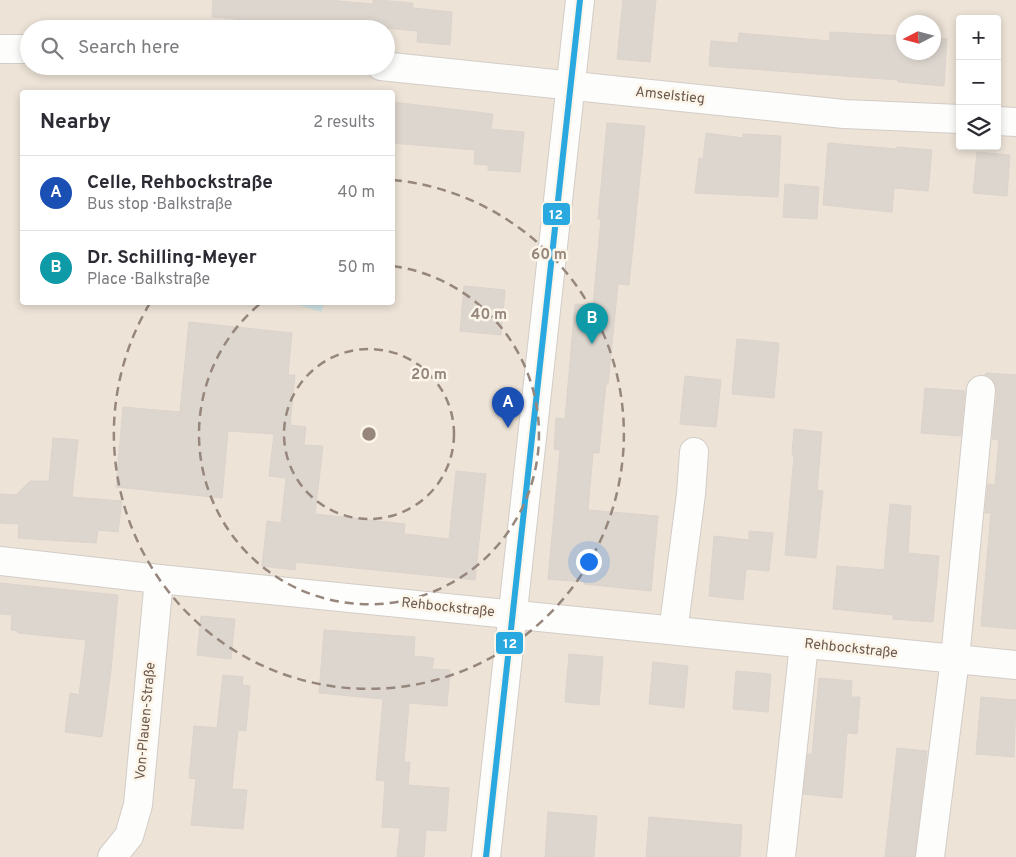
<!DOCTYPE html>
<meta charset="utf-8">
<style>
body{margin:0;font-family:Overpass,sans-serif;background:#f2f2f3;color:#2b2b33}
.controls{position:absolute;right:15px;top:15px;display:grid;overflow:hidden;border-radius:5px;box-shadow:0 2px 8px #0003}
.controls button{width:45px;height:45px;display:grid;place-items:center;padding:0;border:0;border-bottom:1px solid #e1e1e2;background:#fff;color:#2b2b33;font:25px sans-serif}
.compass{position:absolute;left:896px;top:15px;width:45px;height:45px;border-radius:50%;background:#fff;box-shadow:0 2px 8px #0003;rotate:264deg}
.you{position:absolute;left:588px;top:561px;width:18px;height:18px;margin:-12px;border:4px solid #fff;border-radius:50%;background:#1a73e8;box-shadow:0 0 0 8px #1a73e833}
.badge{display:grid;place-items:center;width:32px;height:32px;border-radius:50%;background:#2563eb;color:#fff;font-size:16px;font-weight:700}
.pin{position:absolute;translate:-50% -41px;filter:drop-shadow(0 1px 2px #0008)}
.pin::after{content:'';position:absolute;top:26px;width:18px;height:15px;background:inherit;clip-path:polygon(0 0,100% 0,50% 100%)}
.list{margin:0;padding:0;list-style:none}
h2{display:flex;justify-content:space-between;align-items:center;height:65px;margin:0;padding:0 20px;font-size:21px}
h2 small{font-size:16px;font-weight:400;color:#7c7c81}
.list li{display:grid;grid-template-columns:32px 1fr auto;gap:15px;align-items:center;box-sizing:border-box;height:75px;padding:0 20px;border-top:1px solid #e1e1e2}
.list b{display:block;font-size:19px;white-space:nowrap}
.list p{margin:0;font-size:16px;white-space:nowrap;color:#7c7c81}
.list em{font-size:16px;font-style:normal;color:#7c7c81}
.icon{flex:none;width:28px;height:28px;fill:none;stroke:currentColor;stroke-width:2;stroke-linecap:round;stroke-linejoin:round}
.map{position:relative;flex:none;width:1016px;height:857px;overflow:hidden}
.search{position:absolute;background:#fff;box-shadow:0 2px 8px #0003;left:20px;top:20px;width:375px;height:55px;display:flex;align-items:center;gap:12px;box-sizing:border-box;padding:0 18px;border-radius:28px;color:#7c7c81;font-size:19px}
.panel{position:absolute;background:#fff;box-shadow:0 2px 8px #0003;left:20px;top:90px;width:375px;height:215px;border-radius:5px}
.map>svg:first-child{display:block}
</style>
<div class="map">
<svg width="1016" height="857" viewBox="0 0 1016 857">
<rect width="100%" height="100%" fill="#f4f0e9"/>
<path fill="#ede3d7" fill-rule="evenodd" d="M0 0H1016V857H0ZM960 19H997V146H960ZM904 22H934V52H904ZM29 29H386V66H29ZM22 92H392V302H22Z"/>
<path fill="#cce1e3" d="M297 303V302L324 303 321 312 297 304Z"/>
<g fill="#ddd6cf" stroke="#dcd3cc">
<path d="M213 0H328L373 4V0H378L413 3V8L452 12 450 45 417 42 418 31 316 22 315 26 212 17Z"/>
<path d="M623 0H656L650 62 617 59Z"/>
<path d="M830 32 904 36V52H934V38L947 39 944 86 898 82V80L709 66 711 41 738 43 739 33 830 41Z"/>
<path d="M392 102 493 114 491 129 524 132 520 172 488 170V165L474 164 475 150 392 143Z"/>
<path d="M607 123 645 126 629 285 618 284 608 384H606L599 453H593L588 510 658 516 651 591 584 584V582L548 579 560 450 554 449 556 418 565 419 575 304 593 305 601 219H598Z"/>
<path d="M706 133 743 138V134L781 136 778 197 695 193 699 158 703 159Z"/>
<path d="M828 143 897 149V147L932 150 928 191 894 188 892 212 823 205Z"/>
<path d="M977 152 1010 155 1007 196 973 193Z"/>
<path d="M785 184 819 187 817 219 783 217Z"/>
<path d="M464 286 505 290 501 335 460 331Z"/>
<path d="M189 322 292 333 288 375H295L290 425 306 427 304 445 323 446 315 514 405 524 404 534 449 539 456 471 486 474 475 580 296 562 295 570 262 566 267 521 281 523 286 478 269 476 274 434 228 431 222 498 116 487 123 407 180 412Z"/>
<path d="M737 339 779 343 774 398 732 394Z"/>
<path d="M986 373 1016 375V629L981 626 991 513H985L988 484 995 485 999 440 992 439 997 392 995 384 990 378 985 375Z"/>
<path d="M685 376 721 380 716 427 680 424Z"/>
<path d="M925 388 965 391 961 436 921 433Z"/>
<path d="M794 429 822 432 817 490 823 491 816 558 785 555 794 456 792 455Z"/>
<path d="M53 438 78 440 72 497 122 501 118 532 98 530 96 543 18 538 19 524 0 523V494L16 495 30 481H49Z"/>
<path d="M890 504 911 506 908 553 939 556 933 622 893 619V615L833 609 837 566 884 570Z"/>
<path d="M749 531 773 533 769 571 746 569 743 600 709 596 714 536 749 540Z"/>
<path d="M0 583 118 595 111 670 102 737 65 732 70 693 79 695 86 640 18 633V631L11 630 12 615 0 614Z"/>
<path d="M201 616 235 619 231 659 197 655Z"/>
<path d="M324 630 415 637 414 656 434 658 432 669 450 670 447 706 409 703 404 762H410L408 785 449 788 446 831 426 830 424 857H397L400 828 382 827 385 781 376 780 383 699 319 693Z"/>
<path d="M569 654 603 657 599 705 565 702Z"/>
<path d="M653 662 688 666 684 708 649 704Z"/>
<path d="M736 671 771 674 768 712 733 709Z"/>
<path d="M223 675 243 677 242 685 250 686 246 731 238 730 232 789 247 790 243 829 191 825 196 779 189 778 194 726 217 728Z"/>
<path d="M819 678 852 681 851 697H860L857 734 847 733 842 798 803 794 808 754H812Z"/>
<path d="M981 697 1016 700 1014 757 976 754Z"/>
<path d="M897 748 927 751 915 857H885Z"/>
<path d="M548 812 597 816 594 857H545Z"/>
<path d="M649 817 742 825 740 857H646Z"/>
</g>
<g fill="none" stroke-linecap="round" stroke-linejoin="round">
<defs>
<g id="minor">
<path d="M0 49H29"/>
<path d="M381 66 844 114 960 119"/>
<path d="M997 121 1016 122"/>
<path d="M0 561 159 579 1016 665"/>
<path d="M672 630 675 617 691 494 694 452"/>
<path d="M112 857 129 836 138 805 159 579"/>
<path d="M486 857 580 0"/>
<path d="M781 857 804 644"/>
<path d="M930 857 955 659 981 390"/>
</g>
</defs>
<use href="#minor" stroke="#d3cdc7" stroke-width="30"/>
<use href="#minor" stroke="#fdfdfc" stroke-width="28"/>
<defs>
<path id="bus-1" d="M486 857 580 0"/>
</defs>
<use href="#bus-1" stroke="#fcf5e9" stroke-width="10"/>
<use href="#bus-1" stroke="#2aa9e1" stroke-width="6"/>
</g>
<g fill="none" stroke="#96867c" stroke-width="2.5" stroke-dasharray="9 6">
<circle cx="369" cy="434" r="85"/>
<path d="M393 266A170 170 0 1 1 261 303"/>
<path d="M393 180A255 255 0 1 1 150 303"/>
</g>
<g text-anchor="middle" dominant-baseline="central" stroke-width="5" stroke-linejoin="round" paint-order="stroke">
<g font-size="14" fill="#6e594d" stroke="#fcf5e9">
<text transform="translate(670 96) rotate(6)">Amselstieg</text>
<text transform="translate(448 608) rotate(6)">Rehbockstraße</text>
<text transform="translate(851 649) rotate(6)">Rehbockstraße</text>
<text transform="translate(146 721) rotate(-85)">Von-Plauen-Straße</text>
</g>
</g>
<circle cx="369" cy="434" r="8" fill="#96867c" stroke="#fcf5e9" stroke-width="2.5"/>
<g font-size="15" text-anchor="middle" font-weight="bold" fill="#96867c" stroke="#fcf5e9" stroke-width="5" stroke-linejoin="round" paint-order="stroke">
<text x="549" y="259">60 m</text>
<text x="489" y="319">40 m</text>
<text x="429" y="379">20 m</text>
</g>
<g stroke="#fcf5e9" stroke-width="2">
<rect x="542" y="202" width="29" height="24" rx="5" fill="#2aa9e1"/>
<rect x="495" y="631" width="29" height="24" rx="5" fill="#2aa9e1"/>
</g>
<g font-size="14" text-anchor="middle" font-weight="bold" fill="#fff">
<text x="556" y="219">12</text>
<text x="510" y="648">12</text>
</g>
</svg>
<div class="controls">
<button>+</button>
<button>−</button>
<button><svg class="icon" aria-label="layers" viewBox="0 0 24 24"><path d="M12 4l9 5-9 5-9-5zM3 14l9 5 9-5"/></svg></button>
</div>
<svg class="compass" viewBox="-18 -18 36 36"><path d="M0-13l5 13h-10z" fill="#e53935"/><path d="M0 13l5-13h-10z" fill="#7c7c81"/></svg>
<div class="you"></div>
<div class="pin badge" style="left:508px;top:428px;background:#1a4fb4">A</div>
<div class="pin badge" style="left:592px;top:344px;background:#0f9aa8">B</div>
<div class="search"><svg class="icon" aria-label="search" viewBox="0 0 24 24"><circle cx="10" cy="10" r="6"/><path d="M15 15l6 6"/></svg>Search here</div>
<section class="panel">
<h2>Nearby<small>2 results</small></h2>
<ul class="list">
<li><span class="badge" style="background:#1a4fb4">A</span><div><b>Celle, Rehbockstraße</b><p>Bus stop · Balkstraße</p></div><em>40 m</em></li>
<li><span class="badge" style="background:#0f9aa8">B</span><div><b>Dr. Schilling-Meyer</b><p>Place · Balkstraße</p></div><em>50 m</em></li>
</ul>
</section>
</div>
